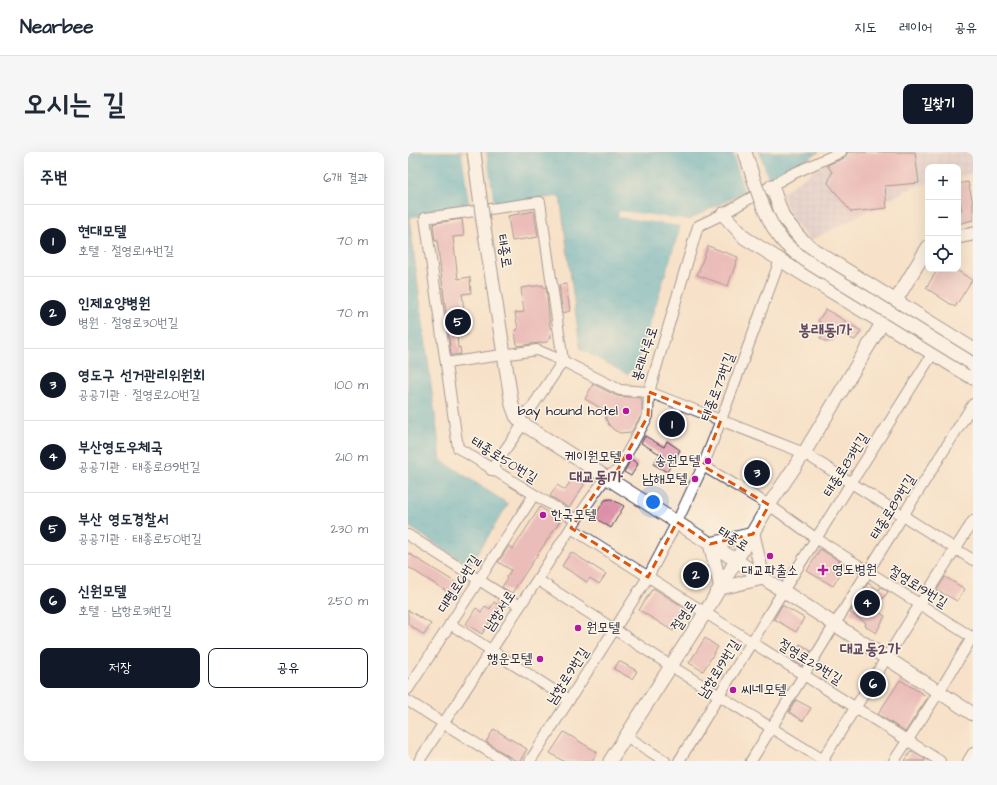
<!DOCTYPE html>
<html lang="ko">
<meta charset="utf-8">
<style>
body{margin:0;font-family:"Architects Daughter","Poor Story",sans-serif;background:#f6f6f7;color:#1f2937}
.controls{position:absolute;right:12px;top:12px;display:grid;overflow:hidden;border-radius:8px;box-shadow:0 4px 16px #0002}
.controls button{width:36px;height:36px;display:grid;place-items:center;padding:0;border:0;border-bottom:1px solid #e0e1e3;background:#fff;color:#1f2937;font:20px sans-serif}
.you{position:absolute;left:245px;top:350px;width:14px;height:14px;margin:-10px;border:3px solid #fff;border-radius:50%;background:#1a73e8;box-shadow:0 0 0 6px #1a73e833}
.badge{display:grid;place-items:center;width:26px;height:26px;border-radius:50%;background:#111827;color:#fff;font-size:13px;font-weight:700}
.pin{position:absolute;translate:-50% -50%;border:2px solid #fff;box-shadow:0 1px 4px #0006}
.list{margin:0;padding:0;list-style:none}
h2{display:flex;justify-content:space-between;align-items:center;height:52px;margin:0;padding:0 16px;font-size:17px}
h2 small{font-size:13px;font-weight:400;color:#747a83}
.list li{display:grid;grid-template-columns:26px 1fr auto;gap:12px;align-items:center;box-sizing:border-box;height:72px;padding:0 16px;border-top:1px solid #e0e1e3}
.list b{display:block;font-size:15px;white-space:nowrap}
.list p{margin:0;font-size:13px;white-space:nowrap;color:#747a83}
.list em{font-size:13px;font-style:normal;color:#747a83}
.actions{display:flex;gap:8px;padding:12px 16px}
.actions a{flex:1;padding:9px 0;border:1px solid #111827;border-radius:8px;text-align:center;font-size:14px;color:#111827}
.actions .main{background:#111827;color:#fff}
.icon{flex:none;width:22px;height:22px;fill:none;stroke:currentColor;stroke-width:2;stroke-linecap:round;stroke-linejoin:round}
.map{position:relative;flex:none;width:565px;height:609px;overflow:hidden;border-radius:8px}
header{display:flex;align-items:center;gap:24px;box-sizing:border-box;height:56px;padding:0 20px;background:#fff;border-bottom:1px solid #e0e1e3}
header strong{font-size:19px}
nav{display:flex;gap:22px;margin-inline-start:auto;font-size:14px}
.intro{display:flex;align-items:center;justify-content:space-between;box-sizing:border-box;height:96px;padding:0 24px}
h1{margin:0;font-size:28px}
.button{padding:10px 18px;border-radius:8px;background:#111827;color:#fff;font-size:14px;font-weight:700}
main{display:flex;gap:24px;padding:0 24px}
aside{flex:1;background:#fff;border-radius:8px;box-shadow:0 4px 16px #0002}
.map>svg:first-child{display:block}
</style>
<header>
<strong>Nearbee</strong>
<nav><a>지도</a><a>레이어</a><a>공유</a></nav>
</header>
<div class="intro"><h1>오시는 길</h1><a class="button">길찾기</a></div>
<main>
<aside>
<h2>주변<small>6개 결과</small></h2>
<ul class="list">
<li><span class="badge">1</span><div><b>현대모텔</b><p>호텔 · 절영로14번길</p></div><em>70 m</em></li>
<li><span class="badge">2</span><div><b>인제요양병원</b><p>병원 · 절영로30번길</p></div><em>70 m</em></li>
<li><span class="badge">3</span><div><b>영도구 선거관리위원회</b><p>공공기관 · 절영로20번길</p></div><em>100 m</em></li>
<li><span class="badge">4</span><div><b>부산영도우체국</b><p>공공기관 · 태종로89번길</p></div><em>210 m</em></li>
<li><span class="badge">5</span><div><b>부산 영도경찰서</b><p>공공기관 · 태종로50번길</p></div><em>230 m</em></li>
<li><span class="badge">6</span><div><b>신원모텔</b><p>호텔 · 남항로31번길</p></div><em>250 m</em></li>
</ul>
<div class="actions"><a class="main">저장</a><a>공유</a></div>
</aside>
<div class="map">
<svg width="565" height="609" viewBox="0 0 565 609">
<defs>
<pattern id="industrial-grid" width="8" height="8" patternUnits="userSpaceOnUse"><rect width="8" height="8" fill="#cebed1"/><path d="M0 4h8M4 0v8" fill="none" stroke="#b1a3b4"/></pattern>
<pattern id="water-ripples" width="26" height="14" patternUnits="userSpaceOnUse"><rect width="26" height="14" fill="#42acc2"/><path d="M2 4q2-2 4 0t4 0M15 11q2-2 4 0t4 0" fill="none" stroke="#378c9f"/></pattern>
</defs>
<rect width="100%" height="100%" fill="#fcf5e5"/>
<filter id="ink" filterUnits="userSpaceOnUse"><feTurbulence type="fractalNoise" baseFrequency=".025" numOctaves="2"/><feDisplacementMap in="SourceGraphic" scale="8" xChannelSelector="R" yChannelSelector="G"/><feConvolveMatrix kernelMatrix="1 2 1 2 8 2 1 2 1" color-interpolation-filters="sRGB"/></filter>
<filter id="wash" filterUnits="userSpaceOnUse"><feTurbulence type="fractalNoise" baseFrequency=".012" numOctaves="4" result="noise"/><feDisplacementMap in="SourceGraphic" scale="16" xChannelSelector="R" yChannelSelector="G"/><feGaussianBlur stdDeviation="0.9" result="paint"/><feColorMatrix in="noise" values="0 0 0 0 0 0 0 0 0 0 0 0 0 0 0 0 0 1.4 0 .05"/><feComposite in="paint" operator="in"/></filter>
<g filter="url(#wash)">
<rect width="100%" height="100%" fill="#f7e2c9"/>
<path fill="url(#industrial-grid)" d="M438 0H565V21L550 25V15H520V31L505 35 402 89 385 68 372 42 428 4Z"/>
<path fill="url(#water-ripples)" stroke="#32677e" d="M0 0H411L363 27 280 68 273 74 228 217 219 222 173 197 172 194 152 44 1 65 33 308 100 352 62 414 0 374Z"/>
<g fill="#f7e2c9">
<path d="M54 0H78L86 53 62 56Z"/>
<path d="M325 0H351L361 30 337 42Z"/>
<path d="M211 59 280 68V71L274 75 230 218 221 223 219 222 228 217 273 74 211 65Z"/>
</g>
<g id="blocks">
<g fill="#dc90a8">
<path d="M440 0H507L511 31 477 34 479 56 443 60 420 31 424 20 419 13 436 6Z"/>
<path d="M560 30 565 51V68L550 72V59L554 58 550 40V32Z"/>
<path d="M126 59 130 85 104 89 100 64Z"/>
<path d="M54 67 56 84 45 85 50 127 62 125 63 141 54 142 59 183 49 184 50 196 52 195 53 202 43 203 29 88 27 89 25 73 27 71Z"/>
<path d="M300 94 330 105 320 134 289 123Z"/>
<path d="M530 117H547L564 128 547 155 518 136Z"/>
<path d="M158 132 162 159 155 161 151 133Z"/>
<path d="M135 133 136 136 138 135 143 185 139 190 109 194 107 178 110 177 107 161 116 160 113 136Z"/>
<path d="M418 157 453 179 447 188 442 186 431 180 425 189 418 190 412 186 419 175 410 169Z"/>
<path d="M185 232 209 244 233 246 234 248V262L223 280 212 281 206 278 201 273 198 267 196 258 177 247Z"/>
<path d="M237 284 256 295 259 289 272 298 259 320 245 312 252 302 233 291Z"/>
<path d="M223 307 230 312 223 324 216 320Z"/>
<path d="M167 322 174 327 176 333 161 356 142 344 149 333 157 338Z"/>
<path d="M203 347 216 354 203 376 186 365 197 348Z"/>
<path d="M132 355 152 369 104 441 94 435 99 427 98 426 103 418 90 410 101 394 105 397Z"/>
<path d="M412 397 438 413 425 434 399 419Z"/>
<path d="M163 400 198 422 191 432 182 426 179 430 154 414Z"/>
<path d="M0 401 55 435 49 446 0 415Z"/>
<path d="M537 425 557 437 549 449 529 438Z"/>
<path d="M460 431 471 438 473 435 480 440 466 457 477 464 468 481 457 474 458 471 442 461Z"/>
<path d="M245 436 279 457 265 479 231 458Z"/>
<path d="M86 450 92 454 74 482 58 472 68 456 73 460 77 454 82 457Z"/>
<path d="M374 453 396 466 388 480 366 467Z"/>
<path d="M0 458 23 472 16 483 0 472Z"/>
<path d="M297 486 310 495 295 519 281 511Z"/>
<path d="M392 492 403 499 394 514 382 507Z"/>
<path d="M211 509 229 519 224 527 206 517Z"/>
<path d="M492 528 520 545 497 580 470 562Z"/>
<path d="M388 548 403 556 395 569 381 560Z"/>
<path d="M86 577 119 597 112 609H108L78 590Z"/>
<path d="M156 580 189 600 184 609H155L142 601Z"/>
<path d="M503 599 517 607V609H497Z"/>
</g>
</g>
</g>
<g filter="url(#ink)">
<use href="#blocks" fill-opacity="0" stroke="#423f50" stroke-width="1"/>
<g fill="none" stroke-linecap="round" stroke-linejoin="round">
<defs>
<g id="minor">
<path d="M38 211 129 198 155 209 122 258 108 264"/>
<path d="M295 314 361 353 409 387 565 486"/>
<path d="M83 318 115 272"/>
<path d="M168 368 50 296 17 66 132 50 155 209 212 238 241 240 290 74 315 62 382 23 433 0"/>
<path d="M163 376 532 609"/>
<path d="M0 383 112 454"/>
<path d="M130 428 263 514 417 609"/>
<path d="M42 472 161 548"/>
<path d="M0 537 126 343"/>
<path d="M0 549 96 609"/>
<path d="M218 584 257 609"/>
<path d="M11 609 168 368 198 325 209 319 240 264 241 240 396 301 565 408"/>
<path d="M122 609 240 425 269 370 295 314 313 268 372 108"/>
<path d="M271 609 375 439 525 201"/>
<path d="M343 609 427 472 565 252"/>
<path d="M414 609 512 452 565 369"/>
<path d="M486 609 531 540 565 484"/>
<path d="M560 609 565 601"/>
</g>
<g id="major">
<path d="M364 34 375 65 392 86 406 98 565 197"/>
<path d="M315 62 337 86 393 121 565 226"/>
<path d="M75 69 104 253 108 264 115 272 329 409 565 562"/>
<path d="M550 85 565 82"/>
<path d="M345 382 355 426"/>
<path d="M302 392 313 436"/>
<path d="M302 392 345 382"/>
<path d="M313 436 355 426"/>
<path d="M202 609 297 461 361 353 396 301 520 95"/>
</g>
</defs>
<use href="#minor" stroke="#423f50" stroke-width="12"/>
<use href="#major" stroke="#423f50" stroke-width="15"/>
<use href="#minor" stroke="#fff" stroke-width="10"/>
<use href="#major" stroke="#fff" stroke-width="13"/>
<defs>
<g id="major-bridge">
<path d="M66 0 75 69"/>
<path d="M337 0C346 28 356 66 374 88 382 98 393 105 403 112L565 212"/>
</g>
</defs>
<use href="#major-bridge" stroke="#423f50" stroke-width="15" stroke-linecap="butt"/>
<use href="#major-bridge" stroke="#fff" stroke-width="13"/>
</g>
</g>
<path d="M0 0H565V609H0ZM241 240 313 268 295 314 361 353 345 382 302 392 269 370 240 425 163 376 198 325 209 319 240 264Z" fill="#f7e2c9" fill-opacity=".55" fill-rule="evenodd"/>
<path fill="none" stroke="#de560e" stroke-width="3" stroke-dasharray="8 5" stroke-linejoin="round" d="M241 240 313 268 295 314 361 353 345 382 302 392 269 370 240 425 163 376 198 325 209 319 240 264Z"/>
<g fill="#b5179e" stroke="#fcf5e5" stroke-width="1.5">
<circle cx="218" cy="259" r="4"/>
<circle cx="221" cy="305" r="4"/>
<circle cx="300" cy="309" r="4"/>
<circle cx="287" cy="327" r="4"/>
<circle cx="135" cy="363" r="4"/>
<circle cx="362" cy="404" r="4"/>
<path d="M413 412h4v4h4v4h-4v4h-4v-4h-4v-4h4z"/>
<circle cx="170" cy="476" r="4"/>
<circle cx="132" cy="507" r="4"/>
<circle cx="325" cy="538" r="4"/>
</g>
<g text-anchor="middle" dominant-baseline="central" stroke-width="3" stroke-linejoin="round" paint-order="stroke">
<g font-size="14" fill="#22223b" stroke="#fcf5e5">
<text transform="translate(96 99) rotate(81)">태종로</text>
<text transform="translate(237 202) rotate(-72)">봉래나루로</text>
<text transform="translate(310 235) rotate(-69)">태종로73번길</text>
<text transform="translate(96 308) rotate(32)">태종로50번길</text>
<text transform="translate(438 313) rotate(-58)">태종로83번길</text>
<text transform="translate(485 355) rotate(-58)">태종로89번길</text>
<text transform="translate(325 387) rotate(33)">태종로</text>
<text transform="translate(51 432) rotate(-57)">대평로6번길</text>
<text transform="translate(510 435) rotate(32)">절영로19번길</text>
<text transform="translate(92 459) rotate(-57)">남항서로</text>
<text transform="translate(276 464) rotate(-57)">절영로</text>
<text transform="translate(402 510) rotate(32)">절영로29번길</text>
<text transform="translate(311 517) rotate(-58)">남항로19번길</text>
<text transform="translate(160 524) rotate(-57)">남항로9번길</text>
</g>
<g font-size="14" fill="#22223b" stroke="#fcf5e5" text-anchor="end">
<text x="210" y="259">bay hound hotel</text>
<text x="213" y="305">케이원모텔</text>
<text x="292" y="309">송원모텔</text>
<text x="279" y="327">남해모텔</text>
<text x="143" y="363" text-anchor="start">한국모텔</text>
<text x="424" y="418" text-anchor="start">영도병원</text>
<text x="362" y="419" text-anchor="middle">대교파출소</text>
<text x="178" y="476" text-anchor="start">원모텔</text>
<text x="124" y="507">행운모텔</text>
<text x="333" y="538" text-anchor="start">씨네모텔</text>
</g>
<g font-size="16" font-weight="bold" fill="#634861" stroke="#fcf5e5">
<text x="417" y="178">봉래동1가</text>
<text x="188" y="325">대교동1가</text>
<text x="462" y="497">대교동2가</text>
</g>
</g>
</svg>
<div class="controls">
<button>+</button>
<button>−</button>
<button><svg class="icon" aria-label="locate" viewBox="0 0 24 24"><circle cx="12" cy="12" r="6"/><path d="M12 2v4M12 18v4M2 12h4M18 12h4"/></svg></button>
</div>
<div class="you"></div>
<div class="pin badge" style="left:264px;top:272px">1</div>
<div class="pin badge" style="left:288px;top:423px">2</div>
<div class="pin badge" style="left:349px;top:321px">3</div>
<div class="pin badge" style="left:459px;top:451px">4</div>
<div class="pin badge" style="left:50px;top:170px">5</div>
<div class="pin badge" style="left:465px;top:532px">6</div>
</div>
</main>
